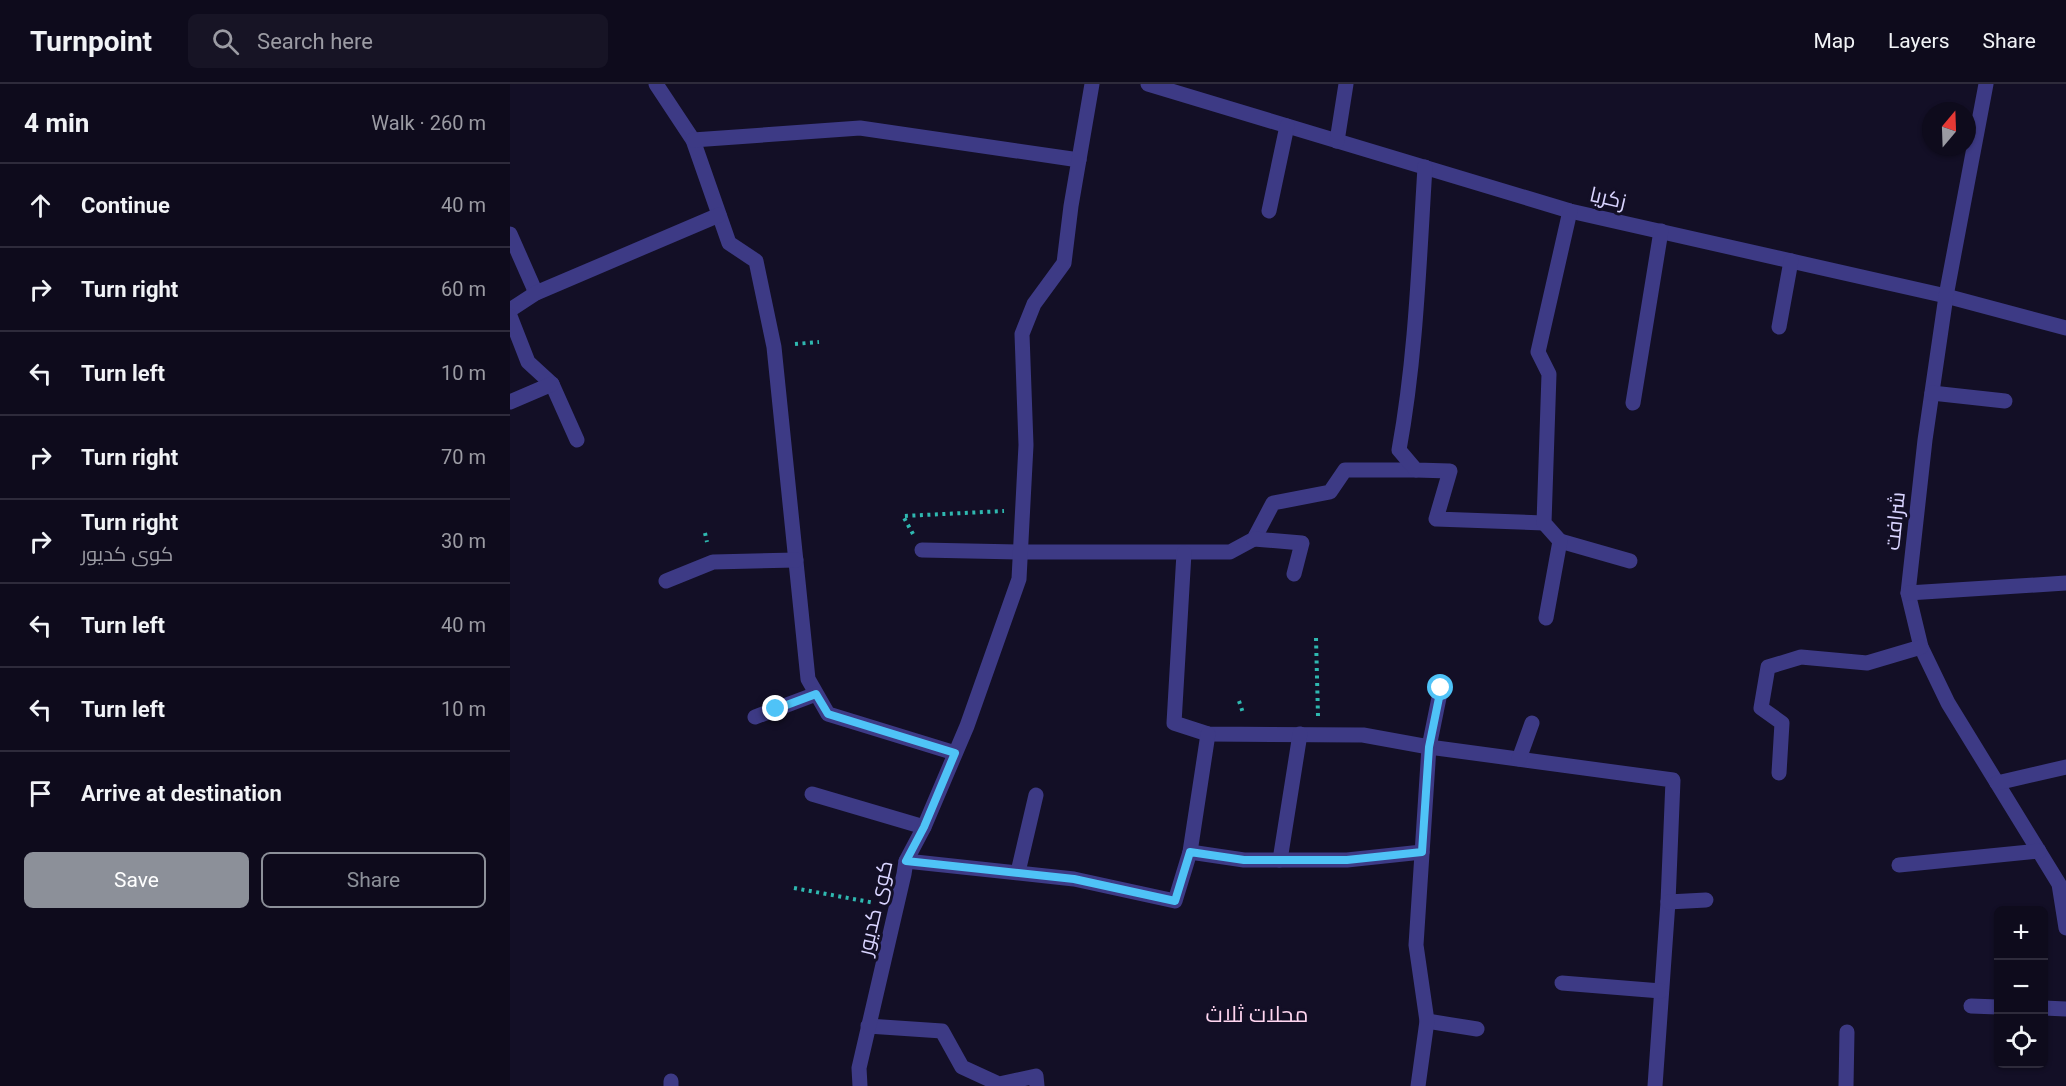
<!DOCTYPE html>
<meta charset="utf-8">
<style>
body{margin:0;font-family:Roboto,Cairo,sans-serif;background:#171425;color:#f1f3f6}
.controls{position:absolute;right:18px;bottom:18px;display:grid;overflow:hidden;border-radius:9px;box-shadow:0 2px 4px #0004}
.controls button{width:54px;height:54px;display:grid;place-items:center;padding:0;border:0;border-bottom:2px solid #2e2b3b;background:#0e0b1c;color:#f1f3f6;font:30px sans-serif}
.compass{position:absolute;left:1412px;top:18px;width:54px;height:54px;border-radius:50%;background:#0e0b1c;box-shadow:0 2px 4px #0004;rotate:19deg}
.stop{position:absolute;width:18px;height:18px;margin:-14px;border:4px solid #4fc3f7;border-radius:50%;background:#fff}
.stop.end{background:#4fc3f7;border-color:#fff;box-shadow:0 2px 6px #0008}
.list{margin:0;padding:0;list-style:none}
h2{display:flex;justify-content:space-between;align-items:center;height:78px;margin:0;padding:0 24px;font-size:26px}
h2 small{font-size:20px;font-weight:400;color:#9b9ba3}
.list li{display:grid;grid-template-columns:39px 1fr auto;gap:18px;align-items:center;box-sizing:border-box;height:84px;padding:0 24px;border-top:2px solid #2e2b3b}
.list b{display:block;font-size:22px;white-space:nowrap}
.list p{margin:0;font-size:20px;white-space:nowrap;color:#9b9ba3}
.list em{font-size:20px;font-style:normal;color:#9b9ba3}
.actions{display:flex;gap:12px;padding:18px 24px}
.actions a{flex:1;padding:14px 0;border:2px solid #8c9099;border-radius:9px;text-align:center;font-size:21px;color:#8c9099}
.actions .main{background:#8c9099;color:#fff}
.icon{flex:none;width:33px;height:33px;fill:none;stroke:currentColor;stroke-width:2;stroke-linecap:round;stroke-linejoin:round}
.map{position:relative;flex:none;width:1556px;height:1002px;overflow:hidden}
header{display:flex;align-items:center;gap:36px;box-sizing:border-box;height:84px;padding:0 30px;background:#0e0b1c;border-bottom:2px solid #2e2b3b}
header strong{font-size:28px}
nav{display:flex;gap:33px;margin-inline-start:auto;font-size:21px}
.search{width:420px;height:54px;background:#171425;display:flex;align-items:center;gap:15px;box-sizing:border-box;padding:0 21px;border-radius:9px;color:#9b9ba3;font-size:22px}
main{display:flex}
aside{flex:1;background:#0e0b1c}
.map>svg:first-child{display:block}
</style>
<header>
<strong>Turnpoint</strong>
<div class="search"><svg class="icon" aria-label="search" viewBox="0 0 24 24"><circle cx="10" cy="10" r="6"/><path d="M15 15l6 6"/></svg>Search here</div>
<nav><a>Map</a><a>Layers</a><a>Share</a></nav>
</header>
<main>
<aside>
<h2>4 min<small>Walk · 260 m</small></h2>
<ul class="list">
<li><svg class="icon" aria-label="ahead" viewBox="0 0 24 24"><path d="M12 20V5M6 11l6-6 6 6"/></svg><div><b>Continue</b></div><em>40 m</em></li>
<li><svg class="icon" aria-label="right" viewBox="0 0 24 24"><path d="M7 20v-9h11M14 6l5 5-5 5"/></svg><div><b>Turn right</b></div><em>60 m</em></li>
<li><svg class="icon" aria-label="left" viewBox="0 0 24 24"><path d="M17 20v-9H6M10 6l-5 5 5 5"/></svg><div><b>Turn left</b></div><em>10 m</em></li>
<li><svg class="icon" aria-label="right" viewBox="0 0 24 24"><path d="M7 20v-9h11M14 6l5 5-5 5"/></svg><div><b>Turn right</b></div><em>70 m</em></li>
<li><svg class="icon" aria-label="right" viewBox="0 0 24 24"><path d="M7 20v-9h11M14 6l5 5-5 5"/></svg><div><b>Turn right</b><p>کوی کدیور</p></div><em>30 m</em></li>
<li><svg class="icon" aria-label="left" viewBox="0 0 24 24"><path d="M17 20v-9H6M10 6l-5 5 5 5"/></svg><div><b>Turn left</b></div><em>40 m</em></li>
<li><svg class="icon" aria-label="left" viewBox="0 0 24 24"><path d="M17 20v-9H6M10 6l-5 5 5 5"/></svg><div><b>Turn left</b></div><em>10 m</em></li>
<li><svg class="icon" aria-label="arrive" viewBox="0 0 24 24"><path d="M6 21V4h12l-3 4 3 4H6"/></svg><div><b>Arrive at destination</b></div></li>
</ul>
<div class="actions"><a class="main">Save</a><a>Share</a></div>
</aside>
<div class="map">
<svg width="1556" height="1002" viewBox="0 0 1556 1002">
<rect width="100%" height="100%" fill="#130f26"/>
<g fill="none" stroke-linecap="round" stroke-linejoin="round">
<g stroke="#2fb8b0" stroke-width="4" stroke-dasharray="3 4.5" stroke-linecap="butt">
<path d="M285 260 309 258"/>
<path d="M195 449 197 458"/>
<path d="M403 450 393 432 494 427"/>
<path d="M806 554 808 632"/>
<path d="M729 617 733 629"/>
<path d="M284 804 365 819"/>
</g>
<path stroke="#3d3a85" stroke-width="15" d="M510 468H720L744 455 763 419 820 408 835 386H906"/>
<g stroke="#3d3a85" stroke-width="15">
<path d="M146 0 183 56 219 159 246 177 264 263 298 595 318 630 445 669"/>
<path d="M638 0 1060 127 1436 212 1556 244"/>
<path d="M1476 0 1436 212 1415 356 1398 509 1411 563 1438 619 1549 800 1556 844"/>
<path d="M183 56 350 44 569 76"/>
<path d="M827 57 836 0"/>
<path d="M915 83C909 178 906 273 889 366L906 386 940 387 926 435 1034 439"/>
<path d="M759 127 777 42"/>
<path d="M0 150 26 209"/>
<path d="M0 226 26 209 209 131"/>
<path d="M0 232 18 278 42 300 67 356"/>
<path d="M1269 243 1281 177"/>
<path d="M1422 309 1495 317"/>
<path d="M0 318 42 300"/>
<path d="M1123 319 1151 147"/>
<path d="M744 455 792 459 784 490"/>
<path d="M1050 457 1120 477"/>
<path d="M412 466 510 468"/>
<path d="M674 469 664 639 698 650 853 651 919 663 1163 696 1158 818 1145 1002"/>
<path d="M156 497 203 478 286 476"/>
<path d="M1398 509 1556 499"/>
<path d="M1036 534 1050 457 1034 439 1039 290 1028 268 1060 127"/>
<path d="M245 633 306 610"/>
<path d="M1009 675 1022 639"/>
<path d="M1269 689 1272 639 1251 624 1258 583 1291 573 1357 579 1411 563"/>
<path d="M1487 699 1556 683"/>
<path d="M302 710 414 743"/>
<path d="M680 768 734 776H837L912 768"/>
<path d="M770 776 790 650"/>
<path d="M396 777 564 795 665 817 680 768 698 650"/>
<path d="M1389 781 1529 767"/>
<path d="M508 788 526 711"/>
<path d="M1158 818 1196 816"/>
<path d="M1052 899 1151 907"/>
<path d="M1461 922 1488 923"/>
<path d="M1534 924 1556 925"/>
<path d="M917 937 967 945"/>
<path d="M358 942 432 947 452 983 489 1000 526 992 527 1002"/>
<path d="M161 997V1002"/>
<path d="M350 1002 349 984 394 790 396 777 414 743 457 642 509 495 516 361 512 250 524 220 554 179 561 122 582 0"/>
<path d="M908 1002 917 937 906 861 919 663 931 604"/>
<path d="M1336 1002 1337 948"/>
</g>
</g>
<g fill="none" stroke-linecap="round" stroke-linejoin="round">
<path stroke="#4fc3f7" stroke-width="8" d="M266 625 306 610 318 630 445 669 414 743 396 777 564 795 665 817 680 768 734 776H837L912 768 919 663 931 604"/>
</g>
<g text-anchor="middle" dominant-baseline="central" stroke-width="6" stroke-linejoin="round" paint-order="stroke">
<g font-size="21" fill="#d9d4ff" stroke="#130f26">
<text transform="translate(1098 114) rotate(13)">زکریا</text>
<text transform="translate(1385 437) rotate(-84)">شرافت</text>
<text transform="translate(365 824) rotate(-77)">کوی کدیور</text>
</g>
<g font-size="22" fill="#ffd6f0" stroke="#130f26">
<text x="747" y="930">محلات ثلاث</text>
</g>
</g>
</svg>
<div class="controls">
<button>+</button>
<button>−</button>
<button><svg class="icon" aria-label="locate" viewBox="0 0 24 24"><circle cx="12" cy="12" r="6"/><path d="M12 2v4M12 18v4M2 12h4M18 12h4"/></svg></button>
</div>
<svg class="compass" viewBox="-18 -18 36 36"><path d="M0-13l5 13h-10z" fill="#e53935"/><path d="M0 13l5-13h-10z" fill="#9b9ba3"/></svg>
<div class="stop" style="left:931px;top:604px"></div>
<div class="stop end" style="left:266px;top:625px"></div>
</div>
</main>
